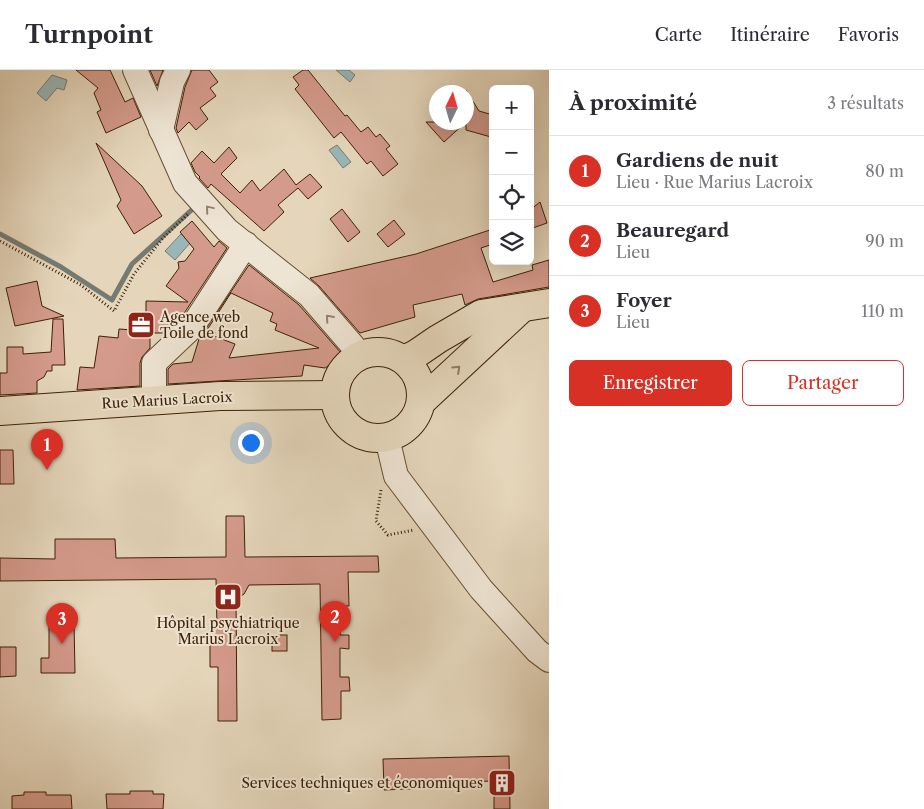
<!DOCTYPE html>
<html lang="fr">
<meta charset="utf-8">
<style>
body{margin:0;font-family:"Libre Caslon Text",serif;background:#f7f7f7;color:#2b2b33}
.controls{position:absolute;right:15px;top:15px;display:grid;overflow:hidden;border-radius:8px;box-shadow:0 5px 20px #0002}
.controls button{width:45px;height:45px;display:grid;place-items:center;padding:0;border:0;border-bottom:1px solid #e1e1e2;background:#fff;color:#2b2b33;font:25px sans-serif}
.compass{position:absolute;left:429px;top:15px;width:45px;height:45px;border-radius:50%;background:#fff;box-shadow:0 5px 20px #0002;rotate:5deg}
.you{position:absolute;left:250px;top:372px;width:18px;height:18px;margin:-12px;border:4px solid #fff;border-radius:50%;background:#1a73e8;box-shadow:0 0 0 8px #1a73e833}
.badge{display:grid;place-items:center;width:32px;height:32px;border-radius:50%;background:#d93025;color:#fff;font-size:16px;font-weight:700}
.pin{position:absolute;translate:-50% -41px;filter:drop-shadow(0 1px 2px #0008)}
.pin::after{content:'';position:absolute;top:26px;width:18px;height:15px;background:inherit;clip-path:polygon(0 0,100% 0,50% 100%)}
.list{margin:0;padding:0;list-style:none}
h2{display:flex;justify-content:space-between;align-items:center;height:65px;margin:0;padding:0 20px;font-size:21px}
h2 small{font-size:16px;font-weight:400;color:#7c7c81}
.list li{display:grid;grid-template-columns:32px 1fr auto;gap:15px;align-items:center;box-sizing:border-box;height:70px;padding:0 20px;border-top:1px solid #e1e1e2}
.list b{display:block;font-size:19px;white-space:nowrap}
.list p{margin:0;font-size:16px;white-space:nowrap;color:#7c7c81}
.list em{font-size:16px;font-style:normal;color:#7c7c81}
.actions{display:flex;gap:10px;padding:15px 20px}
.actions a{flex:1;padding:11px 0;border:1px solid #d93025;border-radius:8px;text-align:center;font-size:18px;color:#d93025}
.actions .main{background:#d93025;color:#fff}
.icon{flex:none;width:28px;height:28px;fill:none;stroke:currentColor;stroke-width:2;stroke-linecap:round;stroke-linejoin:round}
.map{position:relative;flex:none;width:549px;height:739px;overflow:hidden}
header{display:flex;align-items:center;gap:30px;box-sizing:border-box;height:70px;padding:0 25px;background:#fff;border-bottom:1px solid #e1e1e2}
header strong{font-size:24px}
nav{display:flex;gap:28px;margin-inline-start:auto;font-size:18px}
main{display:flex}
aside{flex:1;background:#fff}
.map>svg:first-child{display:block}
</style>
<header>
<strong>Turnpoint</strong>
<nav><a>Carte</a><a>Itinéraire</a><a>Favoris</a></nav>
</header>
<main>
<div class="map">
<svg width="549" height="739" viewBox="0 0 549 739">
<rect width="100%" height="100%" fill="#e5d6bb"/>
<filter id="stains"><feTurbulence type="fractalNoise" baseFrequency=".004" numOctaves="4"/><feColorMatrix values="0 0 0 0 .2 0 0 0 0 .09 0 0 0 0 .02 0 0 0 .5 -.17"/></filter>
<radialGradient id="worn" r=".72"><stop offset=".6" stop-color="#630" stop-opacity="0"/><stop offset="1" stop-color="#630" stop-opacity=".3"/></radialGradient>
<g fill="#99b7b9" stroke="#757b71">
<path d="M336 0H349L355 5 350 12Z"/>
<path d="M52 5 67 10 64 20 57 18 46 31 37 23Z"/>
<path d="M337 75 351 92 343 98 329 80Z"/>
<path d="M181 164 191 172 175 190 165 181Z"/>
</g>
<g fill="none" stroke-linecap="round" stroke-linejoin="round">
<path stroke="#757b71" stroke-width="5" d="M0 164 61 197 112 230 132 194 196 136"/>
</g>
<g fill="#d49a8b" stroke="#3e2105" fill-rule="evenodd">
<path d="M76 0H110L125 32 133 28 141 47 106 63 97 42 101 40 94 23 98 18Z"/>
<path d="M150 0H163L157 16Z"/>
<path d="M192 0H209L218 12 210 18 216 26 200 38 208 49 196 60 189 52 178 63 176 58 185 17Z"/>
<path d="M303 0H308L345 46 347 45 361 62 368 57 376 67 380 64 390 76 386 79 398 94 383 106 371 91 367 94 341 62 334 68 295 19 299 15 293 7Z"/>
<path d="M466 20 479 41 493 45 491 67 466 60Z"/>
<path d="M426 52H466L444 72Z"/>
<path d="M96 73 142 116 162 146 134 164 117 136 121 130Z"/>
<path d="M229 77 237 88 221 104 240 123 252 110 260 121 284 99 296 115 310 104 322 117 308 129 298 118 278 135 284 142 264 161 211 114 208 118 199 108 200 107 195 102 191 93 202 81 214 93Z"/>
<path d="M540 132 547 153 530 159V140Z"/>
<path d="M342 139 360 162 348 172 330 149Z"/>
<path d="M394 150 405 164 388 177 377 164Z"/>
<path d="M192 151 214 177 219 171 227 178 181 248 165 263H150V278L142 287 140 293V316L77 320 80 297 94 298 99 266 118 268 119 259 133 260 134 243 146 244V231L188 232 166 216 179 198 178 192 185 191 194 179 180 162Z"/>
<path d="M493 159V174L481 178 493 212 533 200 532 195 549 190V217L478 229 465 235 462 224 413 235 415 247 360 263 319 216 310 208 416 184Z"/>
<path d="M249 195 299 235 341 283 343 288 341 287 325 298 304 295 302 306 168 314V299L173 294 192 292 199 269ZM231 223 273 243 270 251 277 254 275 260 319 278 229 288 235 274 214 266 215 262 207 260Z"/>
<path d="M37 211 42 236 64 246 15 256 6 218Z"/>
<path d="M53 249H63L65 295H52V301H47L44 307 37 311V323L0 325V303H7V277H23V284L51 282Z"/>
<path d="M0 380H13L14 414H0Z"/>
<path d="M226 446H244L245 487 378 486 379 502H348L349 536H340V565H349V579L340 578V607H349L350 621H341V649L322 650 320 514 249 515 244 524 236 529 237 651H218V597H210V558H217L216 509 0 511V488L55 489V469H115L116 488 226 487Z"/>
<path d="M49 552H74L75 603H41V588H49Z"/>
<rect x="272" y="565" width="15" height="16"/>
<path d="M0 577H16V606L0 607Z"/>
<path d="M509 686 510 739H494V711L430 713V718L384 720 383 689Z"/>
<path d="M130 721H153V724H164L163 739H107L106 724H130Z"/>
<path d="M24 722H46V725H71L72 739H12V726L24 725Z"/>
</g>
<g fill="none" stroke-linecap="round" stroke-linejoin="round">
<defs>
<g id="minor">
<path d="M135 0 185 113 227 160 309 225 353 276 358 287"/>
<path d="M161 60 172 12 178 0"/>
<path d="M154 330V293L192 257 246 174"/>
<path d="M387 368 396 406 481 519 537 581 549 590"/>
</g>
<g id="major">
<circle cx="378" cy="325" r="43"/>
<path d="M404 290 416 284 438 269 481 244 549 233"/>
<path d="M421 332 522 238"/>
<path d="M0 341 220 326 334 325"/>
</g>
</defs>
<use href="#minor" stroke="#684e32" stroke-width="26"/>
<use href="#major" stroke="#3e2105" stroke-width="30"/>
<g stroke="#3e2105" stroke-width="3" stroke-dasharray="1 2.5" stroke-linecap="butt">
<path d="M0 171 81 215 114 241 134 204 163 168 188 144"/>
<path d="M381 420 376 451 388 465 414 460"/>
</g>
<use href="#minor" stroke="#eee4d3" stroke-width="24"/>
<use href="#major" stroke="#e5d6bb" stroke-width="28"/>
</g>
<defs><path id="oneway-chevron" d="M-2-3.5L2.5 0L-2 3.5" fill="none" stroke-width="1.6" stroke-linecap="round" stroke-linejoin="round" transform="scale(1.25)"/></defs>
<g stroke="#96826c">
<use href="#oneway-chevron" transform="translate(209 139) rotate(-130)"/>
<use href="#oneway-chevron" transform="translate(329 248) rotate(-131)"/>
</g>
<use stroke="#927c60" href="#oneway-chevron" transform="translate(457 299) rotate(-43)"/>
<defs>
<symbol id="office-square" viewBox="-11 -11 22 22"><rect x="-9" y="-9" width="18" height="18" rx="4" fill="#8f2418" stroke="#eee4d3"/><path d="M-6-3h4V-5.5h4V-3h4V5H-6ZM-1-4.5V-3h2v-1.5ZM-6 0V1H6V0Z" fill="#fff"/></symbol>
<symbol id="hospital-square" viewBox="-11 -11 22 22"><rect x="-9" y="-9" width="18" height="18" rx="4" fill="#8f2418" stroke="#eee4d3"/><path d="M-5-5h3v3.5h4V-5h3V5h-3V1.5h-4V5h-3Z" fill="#fff"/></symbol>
<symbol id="building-square" viewBox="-11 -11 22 22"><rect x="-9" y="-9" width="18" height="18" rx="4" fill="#8f2418" stroke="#eee4d3"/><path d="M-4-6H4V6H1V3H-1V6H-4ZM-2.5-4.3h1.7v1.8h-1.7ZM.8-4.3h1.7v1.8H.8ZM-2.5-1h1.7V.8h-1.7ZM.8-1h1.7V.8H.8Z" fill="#fff"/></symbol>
</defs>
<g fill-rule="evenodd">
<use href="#office-square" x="125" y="239" width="32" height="32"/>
<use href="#hospital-square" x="212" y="511" width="32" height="32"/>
<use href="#building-square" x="486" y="697" width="32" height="32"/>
</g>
<g text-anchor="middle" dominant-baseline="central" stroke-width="4" stroke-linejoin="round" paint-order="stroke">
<g font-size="14" fill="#3e2105" stroke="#eee4d3" text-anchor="start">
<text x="160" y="247">Agence web<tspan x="160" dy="16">Toile de fond</tspan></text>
<text x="228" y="553" text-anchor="middle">Hôpital psychiatrique<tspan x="228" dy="16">Marius Lacroix</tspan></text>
<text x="483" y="713" text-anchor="end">Services techniques et économiques</text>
</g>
<g font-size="14" fill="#3e2105" stroke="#eee4d3">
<text transform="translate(167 330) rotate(-3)">Rue Marius Lacroix</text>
</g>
</g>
<rect width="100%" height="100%" filter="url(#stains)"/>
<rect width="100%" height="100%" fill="url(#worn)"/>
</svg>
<div class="controls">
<button>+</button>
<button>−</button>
<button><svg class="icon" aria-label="locate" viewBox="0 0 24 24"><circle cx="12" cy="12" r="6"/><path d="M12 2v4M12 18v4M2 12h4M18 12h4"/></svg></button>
<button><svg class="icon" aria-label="layers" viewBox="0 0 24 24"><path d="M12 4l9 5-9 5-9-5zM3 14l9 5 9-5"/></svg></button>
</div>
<svg class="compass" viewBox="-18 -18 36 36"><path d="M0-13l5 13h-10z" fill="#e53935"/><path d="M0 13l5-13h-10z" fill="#7c7c81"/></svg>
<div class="you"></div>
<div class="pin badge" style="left:47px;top:400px">1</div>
<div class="pin badge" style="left:335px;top:572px">2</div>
<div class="pin badge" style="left:62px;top:574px">3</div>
</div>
<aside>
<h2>À proximité<small>3 résultats</small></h2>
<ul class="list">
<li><span class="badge">1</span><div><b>Gardiens de nuit</b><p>Lieu · Rue Marius Lacroix</p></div><em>80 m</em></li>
<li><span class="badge">2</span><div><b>Beauregard</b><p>Lieu</p></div><em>90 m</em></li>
<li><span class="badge">3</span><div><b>Foyer</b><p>Lieu</p></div><em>110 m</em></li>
</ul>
<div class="actions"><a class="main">Enregistrer</a><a>Partager</a></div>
</aside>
</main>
